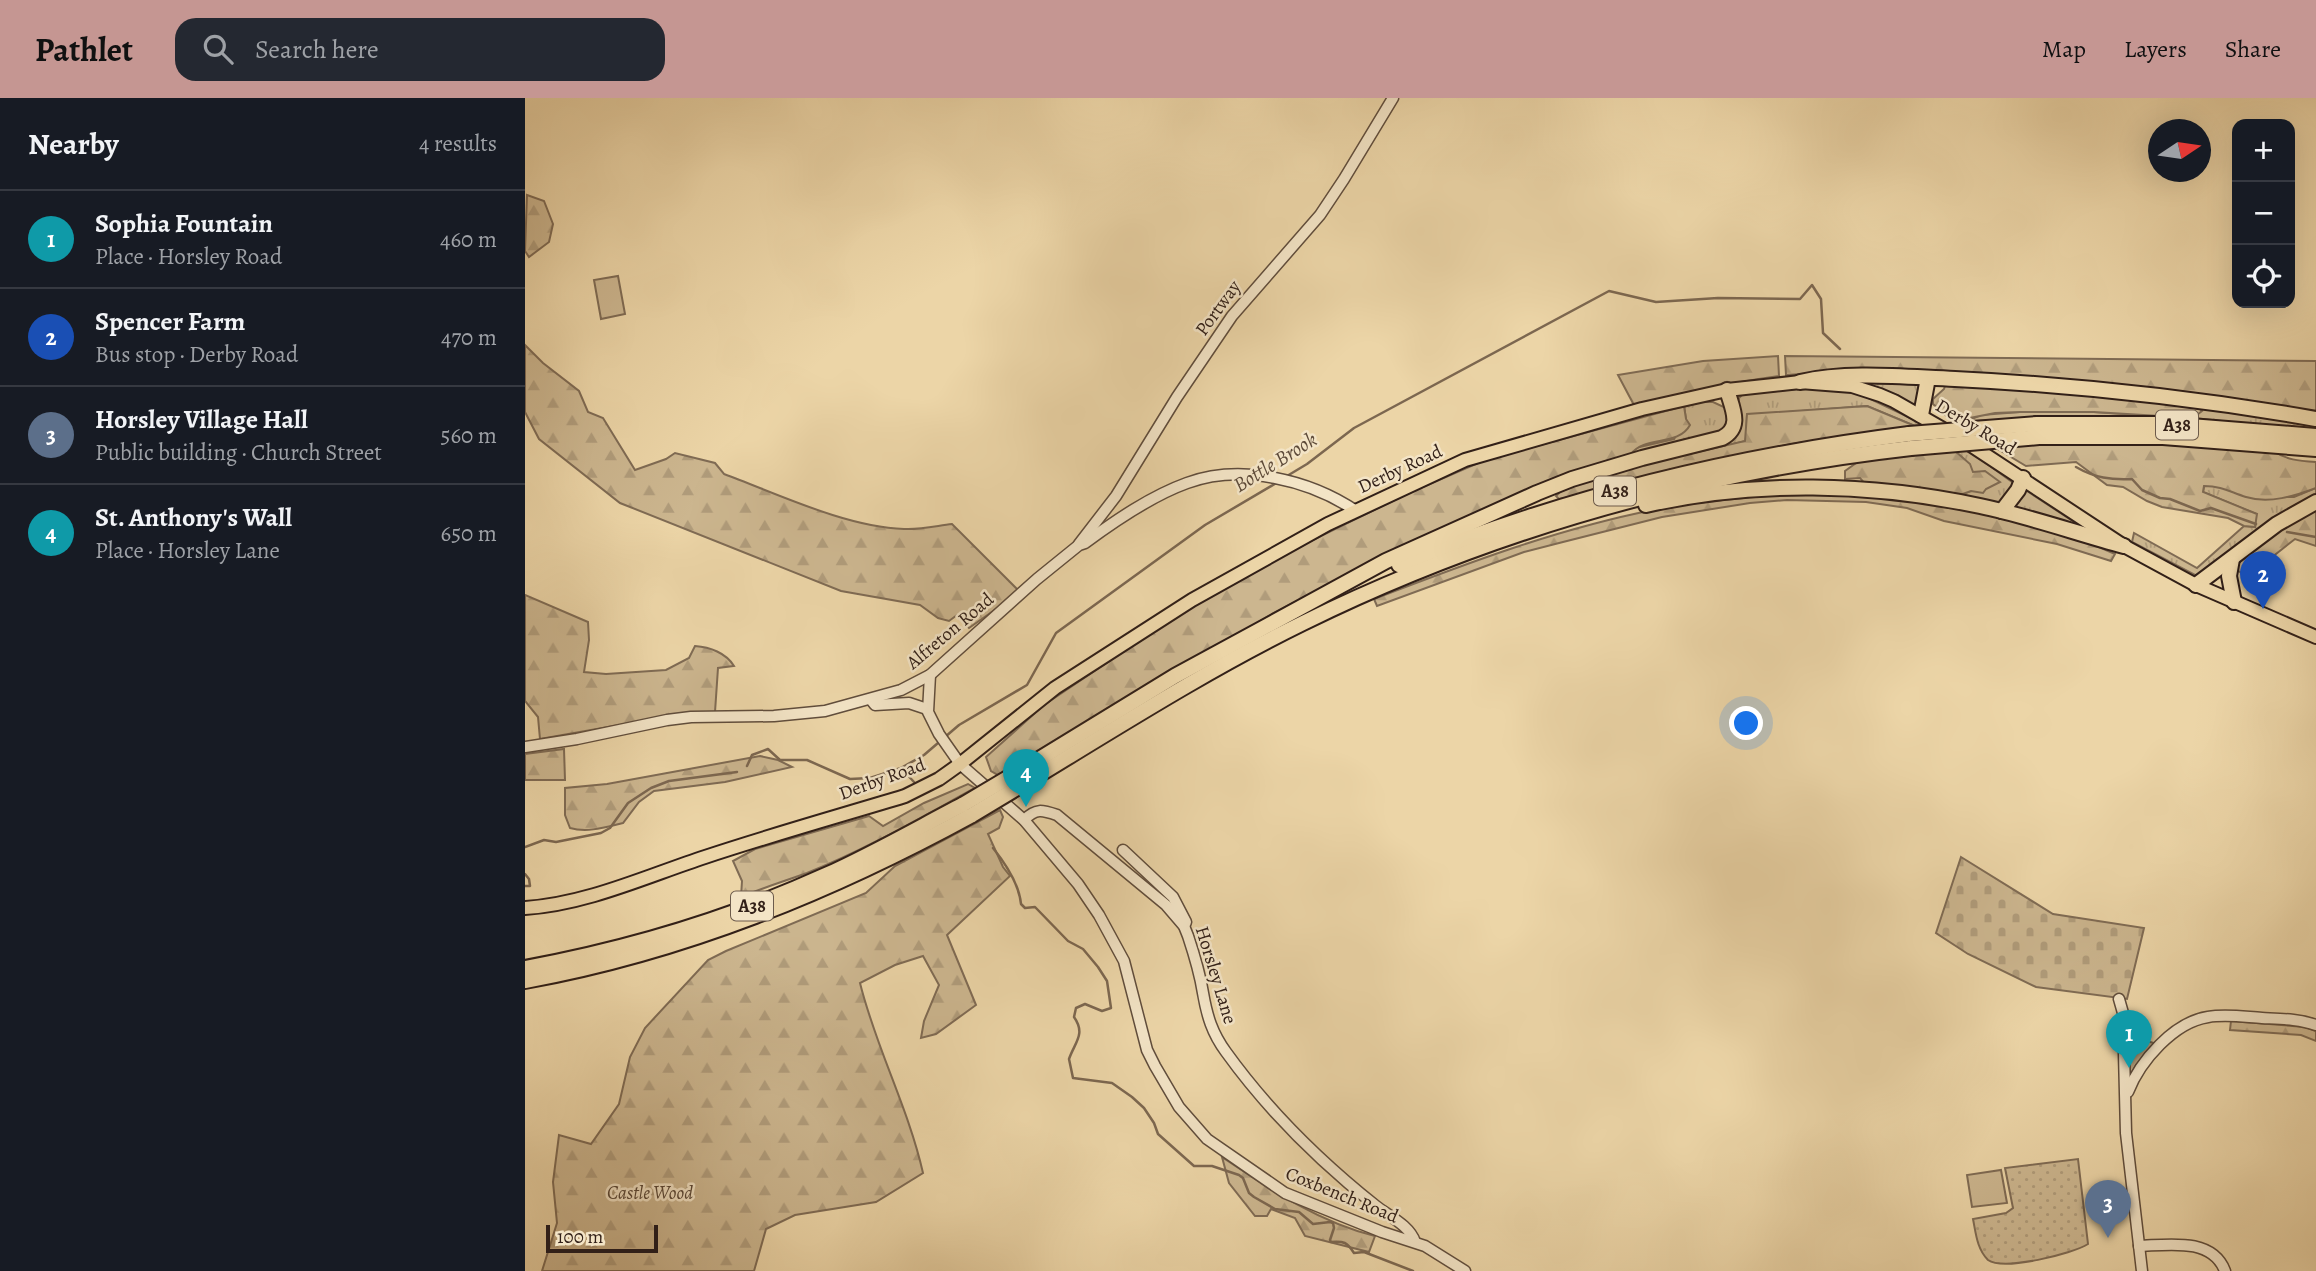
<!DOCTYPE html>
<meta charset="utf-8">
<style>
body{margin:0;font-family:Alegreya,serif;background:#242831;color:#f1f3f6}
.controls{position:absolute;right:21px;top:21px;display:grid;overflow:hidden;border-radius:14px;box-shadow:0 7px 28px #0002}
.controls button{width:63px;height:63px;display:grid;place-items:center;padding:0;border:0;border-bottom:2px solid #363941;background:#171b24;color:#f1f3f6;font:35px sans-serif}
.compass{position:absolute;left:1623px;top:21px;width:63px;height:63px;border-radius:50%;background:#171b24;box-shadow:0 7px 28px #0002;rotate:77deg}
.scale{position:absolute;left:21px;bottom:18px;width:112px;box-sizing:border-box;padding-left:7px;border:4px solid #322018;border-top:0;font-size:19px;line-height:24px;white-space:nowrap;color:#322018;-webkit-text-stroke:5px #f3e4c6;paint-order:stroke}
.you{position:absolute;left:1222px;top:626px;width:24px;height:24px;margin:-18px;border:5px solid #fff;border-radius:50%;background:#1a73e8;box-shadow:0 0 0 10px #1a73e833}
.badge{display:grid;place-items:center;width:46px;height:46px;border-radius:50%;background:#c59692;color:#fff;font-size:23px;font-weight:700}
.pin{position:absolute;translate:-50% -58px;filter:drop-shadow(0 2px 4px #0008)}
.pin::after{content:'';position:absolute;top:37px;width:24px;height:21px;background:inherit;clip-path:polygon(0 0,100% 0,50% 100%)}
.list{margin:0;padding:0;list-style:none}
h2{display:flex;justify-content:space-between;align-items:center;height:91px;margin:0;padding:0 28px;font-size:30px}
h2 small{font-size:23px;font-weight:400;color:#9ea1a6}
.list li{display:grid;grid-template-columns:46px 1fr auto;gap:21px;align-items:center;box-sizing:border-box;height:98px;padding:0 28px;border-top:2px solid #363941}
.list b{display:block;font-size:26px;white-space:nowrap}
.list p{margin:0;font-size:23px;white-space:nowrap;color:#9ea1a6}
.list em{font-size:23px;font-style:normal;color:#9ea1a6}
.icon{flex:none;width:38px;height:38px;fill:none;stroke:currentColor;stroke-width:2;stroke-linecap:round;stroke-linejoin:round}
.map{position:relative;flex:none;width:1791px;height:1173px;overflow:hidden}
header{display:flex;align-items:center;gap:42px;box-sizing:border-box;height:98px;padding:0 35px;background:#c59692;color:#111}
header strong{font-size:33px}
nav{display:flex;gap:38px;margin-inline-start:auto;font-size:24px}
.search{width:490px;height:63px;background:#242831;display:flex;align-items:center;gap:18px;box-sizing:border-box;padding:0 24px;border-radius:21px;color:#9ea1a6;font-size:26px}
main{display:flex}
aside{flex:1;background:#171b24}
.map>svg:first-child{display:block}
</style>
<header>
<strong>Pathlet</strong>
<div class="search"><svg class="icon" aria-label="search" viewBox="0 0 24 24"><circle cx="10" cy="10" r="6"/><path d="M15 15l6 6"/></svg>Search here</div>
<nav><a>Map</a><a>Layers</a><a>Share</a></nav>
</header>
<main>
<aside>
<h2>Nearby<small>4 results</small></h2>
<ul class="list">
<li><span class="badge" style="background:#0f9aa8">1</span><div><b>Sophia Fountain</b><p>Place · Horsley Road</p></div><em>460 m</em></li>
<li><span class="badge" style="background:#1a4fb4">2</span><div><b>Spencer Farm</b><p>Bus stop · Derby Road</p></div><em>470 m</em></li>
<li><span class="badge" style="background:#5c6f8a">3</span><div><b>Horsley Village Hall</b><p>Public building · Church Street</p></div><em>560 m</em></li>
<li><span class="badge" style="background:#0f9aa8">4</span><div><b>St. Anthony's Wall</b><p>Place · Horsley Lane</p></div><em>650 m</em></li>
</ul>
</aside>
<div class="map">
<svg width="1791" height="1173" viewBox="0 0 1791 1173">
<defs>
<pattern id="grass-tufts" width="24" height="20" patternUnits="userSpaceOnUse" patternTransform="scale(1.75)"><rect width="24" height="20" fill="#ccb68f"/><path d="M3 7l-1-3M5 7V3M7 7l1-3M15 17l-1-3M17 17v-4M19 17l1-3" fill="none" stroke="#b09c7b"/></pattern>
<pattern id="forest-firs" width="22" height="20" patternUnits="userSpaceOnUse" patternTransform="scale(1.75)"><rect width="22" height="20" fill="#ccb68f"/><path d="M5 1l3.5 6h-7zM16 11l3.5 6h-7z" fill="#b09c7b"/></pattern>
<pattern id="cemetery-stones" width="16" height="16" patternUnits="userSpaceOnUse" patternTransform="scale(1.75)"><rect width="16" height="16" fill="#ccb68f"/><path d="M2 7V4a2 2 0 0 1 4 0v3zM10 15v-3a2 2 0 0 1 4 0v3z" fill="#b09c7b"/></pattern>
<pattern id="park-dots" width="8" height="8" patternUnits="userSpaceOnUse" patternTransform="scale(1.75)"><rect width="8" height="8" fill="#ccb68f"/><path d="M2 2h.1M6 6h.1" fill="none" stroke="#b09c7b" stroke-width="1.8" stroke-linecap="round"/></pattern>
</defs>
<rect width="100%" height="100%" fill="#ecd5a7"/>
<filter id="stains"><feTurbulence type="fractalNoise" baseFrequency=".00286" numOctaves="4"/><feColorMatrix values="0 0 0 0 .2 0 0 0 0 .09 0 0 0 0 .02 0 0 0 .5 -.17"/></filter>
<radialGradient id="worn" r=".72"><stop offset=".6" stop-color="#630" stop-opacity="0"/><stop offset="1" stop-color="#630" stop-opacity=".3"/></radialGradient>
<g fill="url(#grass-tufts)" stroke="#7f6b54" stroke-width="2">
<path d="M1346 283 1395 284 1391 308 1347 288Z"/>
<path d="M1285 290 1321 293 1335 296 1398 326 1390 328 1342 308 1222 317 1221 343 1191 350 1206 340 1214 300 1218 296Z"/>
<path d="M1175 304H1188L1201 310C1206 321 1201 328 1195 337L1106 356 1110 350 1149 341 1161 321 1159 308Z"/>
<path d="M1669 306 1791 325V333L1668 320 1676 313Z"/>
<path d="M1495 314H1569L1642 319H1556L1442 323 1456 317Z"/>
<path d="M1443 352 1487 384 1488 387 1477 407 1429 399 1446 393C1448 370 1447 368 1430 353Z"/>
<path d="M1679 388H1695L1722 399H1769L1791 390V399L1676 477H1670L1607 444 1609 435 1672 470 1719 428 1730 429 1731 416 1678 394Z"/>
<path d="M1499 392 1502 393 1569 437 1485 412Z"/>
<path d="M1602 937 1632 946 1611 967 1607 974H1603Z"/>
</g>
<g fill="url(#forest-firs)" stroke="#7f6b54" stroke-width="2">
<path d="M2 97 19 103 28 126 24 144 4 159 0 153Z"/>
<path d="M0 247 18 265 54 293 63 314 78 320 110 372 141 361 150 355 190 365 199 376C253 396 321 429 379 431 395 432 411 428 427 426L495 494 444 530 432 517 424 523 413 520 395 507 316 493 95 405 14 341 0 314Z"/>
<path d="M1253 258 1254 278C1204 285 1158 294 1110 309L1093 277 1178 263Z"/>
<path d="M1260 258 1791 263V317L1340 272 1261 277Z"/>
<path d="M1421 285 1669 306 1677 313 1668 320 1569 314H1495L1470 315 1445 320 1442 323 1428 324 1408 306V301L1419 291Z"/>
<path d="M1159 308 1161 321 1165 327C1153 349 1120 337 1106 356L818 479 745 517 507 659 473 677 466 673 461 659 519 607 647 521 759 456 884 395 960 362Z"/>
<path d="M1342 308 1390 328 1266 346 1210 358 1056 397 1034 401 1031 398 1037 392 1100 371 1220 343 1222 316Z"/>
<path d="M1581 344 1747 352C1761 362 1774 363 1791 364V390C1770 398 1744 406 1721 399 1705 394 1697 388 1679 388L1678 394 1732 416 1730 429 1719 428 1703 420 1637 409 1622 403 1598 389 1582 387 1551 364 1501 368 1471 350 1522 345Z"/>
<path d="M1430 353 1445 366 1448 374 1460 373 1475 384 1461 391 1458 395 1446 393 1429 399 1342 388 1335 380 1320 381V373L1334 363Z"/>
<path d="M1265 396 1358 398 1436 409 1551 439 1590 456 1586 463 1532 446 1419 423 1382 410 1341 404 1262 402 1225 405 1137 419 1038 444 999 454 852 508 849 501C940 466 1032 431 1128 412 1173 403 1219 400 1265 396Z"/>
<path d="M1791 410V448L1770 441 1723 478 1713 473V465L1748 436Z"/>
<path d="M0 497 63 524 64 542 59 574 81 576 141 572 164 560 170 548C185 549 201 555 209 568L193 570 190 614H168L15 641 13 619 0 603Z"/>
<path d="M39 651 40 682H0V656Z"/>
<path d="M235 658 253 662 267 669 200 684 129 693 114 704 98 725C81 729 63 735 45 730L40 717V690L82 686Z"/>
<path d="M443 686 450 690C395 720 340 752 282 775 260 783 237 790 216 799L217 783 208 763 230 751 344 718 358 728 399 705Z"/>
<path d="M475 712 478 719 474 730 463 736 478 769 485 778 422 837 451 907 411 936 396 940 399 923 414 887 398 858 370 867 335 885C351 950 383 1009 398 1075L351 1104 270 1117 241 1131 229 1173H17L32 1125 28 1084 34 1037 66 1046 94 1006 105 959 120 930 183 862 201 853 341 795 370 768Z"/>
<path d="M1706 923 1780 929 1791 933V943L1776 937 1705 932Z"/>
<path d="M697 1059C745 1091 793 1124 850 1138L844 1154 780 1138 770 1120 746 1111 742 1118H730L704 1085Z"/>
</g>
<path fill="url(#cemetery-stones)" stroke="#7f6b54" stroke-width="2" d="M1436 759 1528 816 1619 830 1602 901 1511 889 1443 856 1411 835Z"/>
<path fill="url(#park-dots)" stroke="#7f6b54" stroke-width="2" d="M1553 1061 1563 1146C1547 1156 1479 1173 1463 1162 1452 1151 1451 1136 1448 1121L1481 1115 1488 1110 1480 1070Z"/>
<g fill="#ccb68f" stroke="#7f6b54" stroke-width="2">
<path d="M93 178 100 216 76 221 69 182Z"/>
<path d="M1476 1072 1482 1105 1447 1109 1442 1077Z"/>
</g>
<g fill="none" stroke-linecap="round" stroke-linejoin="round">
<g stroke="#7c6750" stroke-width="2.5">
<path d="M1551 369C1570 380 1586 382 1607 381L1617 392 1635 400 1645 401 1675 413 1686 410 1731 426"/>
<path d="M762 378 782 366 829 330 1084 193 1131 204 1193 200 1275 201 1287 187 1296 201 1298 235 1315 251"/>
<path d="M1762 434 1791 439"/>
<path d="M222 668 227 657 243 651 255 662H282L325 681 345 680 376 670 399 657 434 627 502 587 531 535 680 427 753 384"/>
<path d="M377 671 389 684"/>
<path d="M0 749 19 742 31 744 76 735 85 730 103 705 126 690 144 683 212 674"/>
<path d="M468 750C480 765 494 786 496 806L500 810 510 809 543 843 558 851 573 869 582 883 586 910 577 913 560 906 551 910 549 919C561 936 550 944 544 961L548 980 587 985 607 999 619 1010 629 1025 633 1036 669 1068H687L714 1077 718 1080 724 1095 729 1099 750 1111 774 1114 788 1126 805 1124 808 1125 809 1130 805 1142 806 1144C819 1143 822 1144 829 1155L839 1154 888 1173"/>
<path d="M0 776 4 781 5 788H0"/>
</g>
<defs>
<g id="minor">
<path d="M554 446 591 398 652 299 707 218 795 117 819 81 868 0"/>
<path d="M405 577 403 614 414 636 435 666 499 722 553 786 574 817 599 863 622 952 630 968 654 1009 682 1041 760 1095 857 1134 900 1148 940 1173"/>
<path d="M346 602 350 607 384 605 402 611"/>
<path d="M0 649 52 641 142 622 166 619 249 618 300 613 376 592 405 577 512 481 554 447 560 445C591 422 626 398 662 385 716 365 785 382 831 413"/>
<path d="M499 722C511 710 517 712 532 717L641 807 659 828 663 838C669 856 675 876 678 895 682 918 687 935 701 954 742 1011 797 1065 851 1108 864 1118 885 1128 890 1144"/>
<path d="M598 752 648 799 661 824 659 828"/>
<path d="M1594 901 1598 915 1601 1035 1617 1173"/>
<path d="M1603 994C1615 963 1649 924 1683 919 1701 916 1720 919 1737 920 1756 921 1774 921 1791 927"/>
<path d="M1614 1148C1643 1147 1687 1139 1700 1173"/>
</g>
<g id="major">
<path d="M1441 344 1599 448 1671 487 1791 539"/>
<path d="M0 810C62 806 122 778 180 759 246 737 314 718 380 698L414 681 435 666 530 590 667 502 803 426 940 362 1117 311 1202 292 1275 284 1327 288 1355 297 1369 303 1425 335"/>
</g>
<g id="highway">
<path d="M1275 284C1324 273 1379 279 1430 281 1551 287 1672 300 1791 321"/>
<path d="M1396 317 1403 280"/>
<path d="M1512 326H1640L1791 338"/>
<path d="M1514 339H1638L1791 351"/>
<path d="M1121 407C1229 382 1347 385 1455 408 1503 418 1551 435 1599 448"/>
<path d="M1477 413 1493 392 1498 380"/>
<path d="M1707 461 1704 478 1709 504"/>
<path d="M874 467C1037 399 1209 358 1384 336"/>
<path d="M1671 487 1752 426 1791 404"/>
<path d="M498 671 650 578 861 463 1012 395 1047 381 1117 360 1197 340C1218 329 1207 310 1202 292"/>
<path d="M507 681C596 627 684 571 778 525 969 431 1175 374 1386 350"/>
<path d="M0 870C103 851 206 820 301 777 348 756 393 730 439 706"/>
<path d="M0 883C159 854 306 794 447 717"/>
</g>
</defs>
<use href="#minor" stroke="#604d3c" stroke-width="13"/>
<use href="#major" stroke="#322018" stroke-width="16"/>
<use href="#highway" stroke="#322018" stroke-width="18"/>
<use href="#minor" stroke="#f3e4c6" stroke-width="10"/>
<use href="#major" stroke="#ecd5a7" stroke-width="12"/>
<use href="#highway" stroke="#ecd5a7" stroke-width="14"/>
<defs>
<g id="highway-bridge">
<path d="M1384 336 1512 326"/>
<path d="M1386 350 1514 339"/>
<path d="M439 706 498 671"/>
<path d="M447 717 507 681"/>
</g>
</defs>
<use href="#highway-bridge" stroke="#322018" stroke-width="18" stroke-linecap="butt"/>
<use href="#highway-bridge" stroke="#ecd5a7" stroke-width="14"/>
</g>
<g text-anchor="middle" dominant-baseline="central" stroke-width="5" stroke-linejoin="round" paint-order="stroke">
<g fill="#f3e4c6" stroke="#6c5b4c" stroke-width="2">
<rect x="1631" y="312.5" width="42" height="29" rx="5"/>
<rect x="1069" y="378.5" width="42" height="29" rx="5"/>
<rect x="206" y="793.5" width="42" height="29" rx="5"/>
</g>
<g font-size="18" font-weight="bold" fill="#322018">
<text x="1652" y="327">A38</text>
<text x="1090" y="393">A38</text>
<text x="227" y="808">A38</text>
</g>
<g font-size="19" fill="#322018" stroke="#f3e4c6">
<text transform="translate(693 210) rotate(-54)">Portway</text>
<text transform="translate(1451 329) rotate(31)">Derby Road</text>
<text transform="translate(875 371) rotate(-25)">Derby Road</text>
<text transform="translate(425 533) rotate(-40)">Alfreton Road</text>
<text transform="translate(357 681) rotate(-20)">Derby Road</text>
<text transform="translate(691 877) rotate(73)">Horsley Lane</text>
<text transform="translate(817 1097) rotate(22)">Coxbench Road</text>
</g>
<g font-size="19" font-style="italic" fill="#584636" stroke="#f3e4c6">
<text x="125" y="1095">Castle Wood</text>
</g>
<g font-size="21" font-style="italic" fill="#5d4a39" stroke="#f3e4c6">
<text transform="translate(750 364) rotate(-32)">Bottle Brook</text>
</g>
</g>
<rect width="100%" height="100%" filter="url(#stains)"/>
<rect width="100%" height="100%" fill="url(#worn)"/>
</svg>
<div class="controls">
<button>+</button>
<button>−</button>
<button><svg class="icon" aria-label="locate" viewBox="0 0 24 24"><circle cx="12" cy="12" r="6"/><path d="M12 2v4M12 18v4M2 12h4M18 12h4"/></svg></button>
</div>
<svg class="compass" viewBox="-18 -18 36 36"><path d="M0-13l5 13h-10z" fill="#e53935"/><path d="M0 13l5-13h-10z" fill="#9ea1a6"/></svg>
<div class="scale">100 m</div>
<div class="you"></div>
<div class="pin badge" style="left:1604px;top:970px;background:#0f9aa8">1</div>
<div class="pin badge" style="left:1738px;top:511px;background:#1a4fb4">2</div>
<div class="pin badge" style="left:1583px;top:1140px;background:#5c6f8a">3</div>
<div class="pin badge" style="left:501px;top:709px;background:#0f9aa8">4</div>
</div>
</main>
